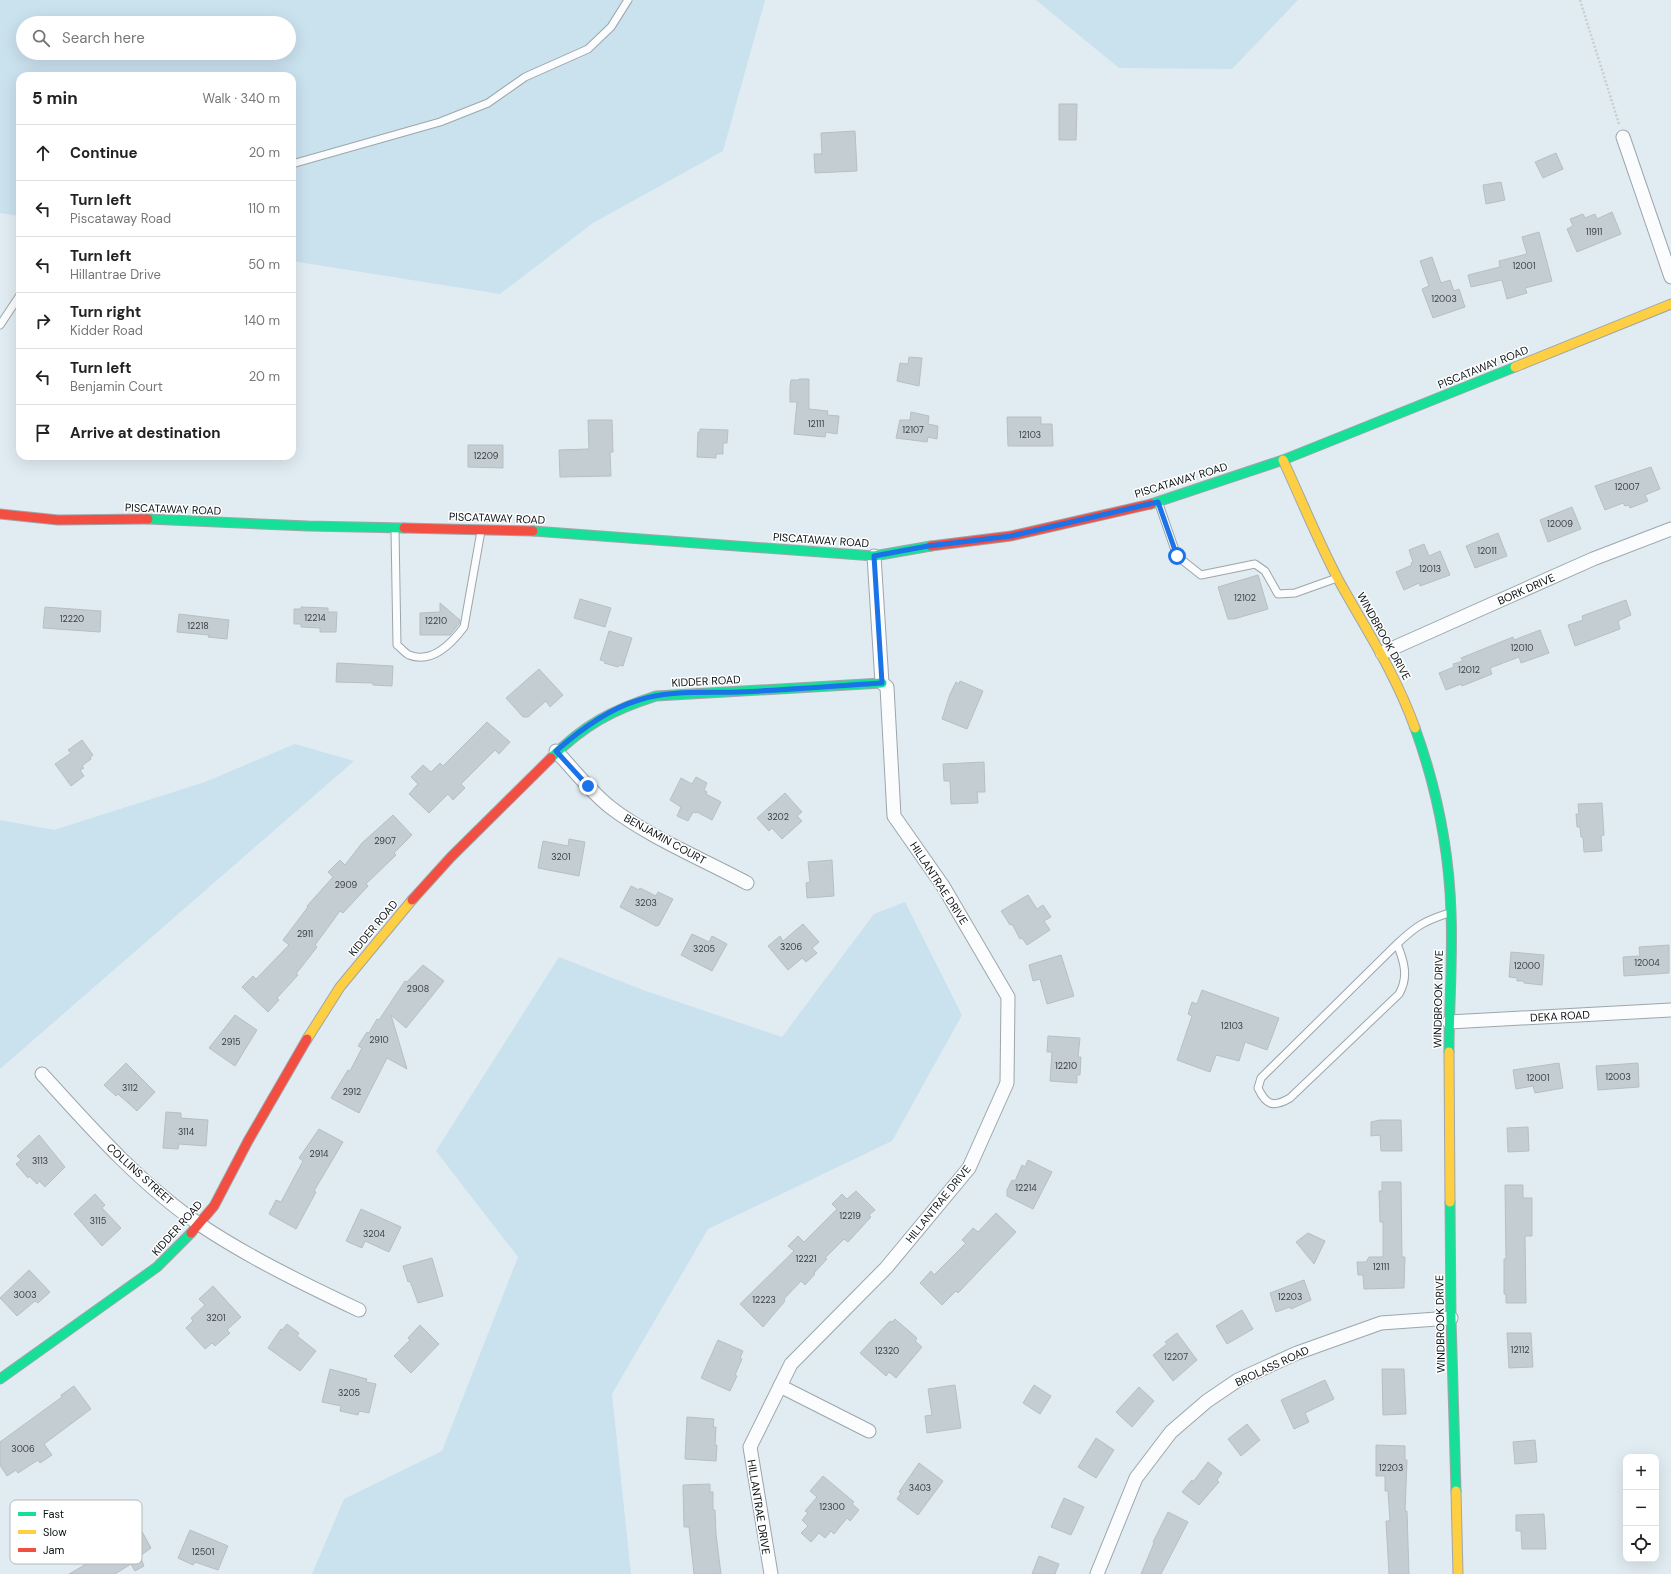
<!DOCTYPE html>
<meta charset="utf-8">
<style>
body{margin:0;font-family:"DM Sans",sans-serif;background:#f6f6f6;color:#222}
.controls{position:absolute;right:12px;bottom:12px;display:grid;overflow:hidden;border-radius:8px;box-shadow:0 4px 16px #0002}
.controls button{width:36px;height:36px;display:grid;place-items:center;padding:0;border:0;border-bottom:1px solid #e0e0e0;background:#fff;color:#222;font:20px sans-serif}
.stop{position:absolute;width:12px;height:12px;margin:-9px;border:3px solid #1a73e8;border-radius:50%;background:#fff}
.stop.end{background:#1a73e8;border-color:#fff;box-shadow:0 1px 4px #0008}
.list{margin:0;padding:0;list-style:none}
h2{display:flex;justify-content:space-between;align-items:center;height:52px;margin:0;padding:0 16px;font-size:17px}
h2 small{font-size:13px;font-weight:400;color:#767676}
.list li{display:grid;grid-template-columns:26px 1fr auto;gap:12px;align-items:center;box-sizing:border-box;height:56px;padding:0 16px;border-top:1px solid #e0e0e0}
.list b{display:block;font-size:15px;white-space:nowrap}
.list p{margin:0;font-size:13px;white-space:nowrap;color:#767676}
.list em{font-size:13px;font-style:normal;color:#767676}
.icon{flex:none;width:22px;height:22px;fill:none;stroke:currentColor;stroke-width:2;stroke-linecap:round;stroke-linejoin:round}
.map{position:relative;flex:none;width:1671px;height:1574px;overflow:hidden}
.search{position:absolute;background:#fff;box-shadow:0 4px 16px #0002;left:16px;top:16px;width:280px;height:44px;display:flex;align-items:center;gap:10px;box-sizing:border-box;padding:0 14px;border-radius:22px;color:#767676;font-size:15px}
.panel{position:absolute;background:#fff;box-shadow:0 4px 16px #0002;left:16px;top:72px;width:280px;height:388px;border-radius:12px}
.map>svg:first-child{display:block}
</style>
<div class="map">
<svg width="1671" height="1574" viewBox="0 0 1671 1574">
<rect width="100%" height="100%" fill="#e1ecf2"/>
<g fill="#cae1ee" fill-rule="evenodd">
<path d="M0 0H765L723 151 593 223 500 294 292 261V76H20V216L0 213ZM23 23H289V53H23Z"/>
<path d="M1036 0H1298L1232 69 1119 68Z"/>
<path d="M295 744 354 761 0 1069V820L54 830 205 782Z"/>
<path d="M905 902 962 1015 892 1141 708 1229 612 1394 631 1574H312L344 1499 442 1451 518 1257 436 1151 559 957 643 990 782 1037 874 914Z"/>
</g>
<g fill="#c4cdd2" stroke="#b7bfc4">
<path d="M1059 104H1077L1076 140H1059Z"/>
<path d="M855 131 857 171 815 173 814 154H822L821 133Z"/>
<path d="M1556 153 1563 169 1543 178 1535 162Z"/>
<path d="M1501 182 1505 200 1486 204 1483 185Z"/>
<path d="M1612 212 1621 234 1577 252 1567 229 1573 226 1570 219 1583 214 1585 218 1595 214 1597 219Z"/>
<path d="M1539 232 1552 281 1525 288 1527 293 1507 299 1502 280 1471 287 1468 275 1500 267 1499 261 1527 254 1522 237Z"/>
<path d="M1432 257 1441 283 1450 280 1454 291 1459 289 1465 307 1433 318 1422 289 1429 286 1420 261Z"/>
<path d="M909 357 922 358 919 386 897 381 900 363 908 364Z"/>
<path d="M799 379H809V409L828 411 827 415 839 416 837 434 826 432 825 437 794 434 797 402H790V387L791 380H799Z"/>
<path d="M911 412 929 416 928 424 938 426 937 439 928 437 927 442 896 438 900 420H910Z"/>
<path d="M1007 417H1041V424H1052L1053 446H1008Z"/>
<path d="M588 420H612L613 452H610L611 476 560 477 559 450 589 449Z"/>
<path d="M700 429 728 430 727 443H723V454H716V458L697 457 698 432H700Z"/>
<path d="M468 445H503V468L468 467Z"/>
<path d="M1651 467 1660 489 1645 495 1648 501 1630 508 1629 505 1625 506 1623 503 1605 510 1595 486Z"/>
<path d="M1572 507 1581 529 1548 542 1540 520Z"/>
<path d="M1498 533 1507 556 1475 568 1466 546Z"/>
<path d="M1424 544 1429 556 1440 551 1450 575 1420 586 1419 583 1404 590 1396 572 1412 565 1411 563 1413 562 1409 550Z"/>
<path d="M1258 575 1268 609 1234 619H1228L1218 587Z"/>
<path d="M580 599 611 608 605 627 574 618Z"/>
<path d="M1626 600 1631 615 1618 621 1620 629 1575 646 1568 625 1583 620 1582 616Z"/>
<path d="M440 603 460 620 459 624 450 635H420V613L440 612Z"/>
<path d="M45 607 101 611 100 632 43 628Z"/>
<path d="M301 607 328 608V612H337L336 632H320V628L301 627V624H294V609H301Z"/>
<path d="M179 614 229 620 227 639 208 637 209 635 177 632Z"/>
<path d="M1540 630 1549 653 1521 663 1519 657 1490 668 1492 674 1462 686 1461 684 1446 690 1439 673 1454 667 1453 664 1463 661 1461 658 1513 637 1514 640Z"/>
<path d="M609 631 632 638 623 666 619 665 618 667 604 663 605 661 600 660Z"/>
<path d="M337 663 393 666 392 686 373 685V683L336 682Z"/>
<path d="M539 669 563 695 550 707 546 701 528 717H523L506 698Z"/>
<path d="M960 681 983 691 967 729 942 719 950 694 956 682 959 684Z"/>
<path d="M487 722 510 742 499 754 495 750 461 784 465 788 453 800 448 794 429 813 409 794 418 784 411 777 423 765 431 772 440 763 443 766Z"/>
<path d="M82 740 93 755 90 757 91 759 82 766 84 768 80 770 84 776 71 786 55 764 71 753 68 750Z"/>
<path d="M984 762 985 792H977L978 803 951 804 950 781H944L943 764Z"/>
<path d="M696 777 707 783 704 790 707 792 706 794 721 802 712 820 697 812 696 813 693 812 688 821 677 816 681 807 670 800 681 778 692 784Z"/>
<path d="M785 793 802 812 797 816 802 821 782 839 772 828 769 831 757 818Z"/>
<path d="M1602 803 1604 835 1601 836 1602 851 1584 852 1583 837H1581L1580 827H1577L1576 814H1579L1578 804Z"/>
<path d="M393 815 412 835 394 853 396 855 366 884 368 886 343 913 340 911 315 945 317 947 296 974 298 975 277 998 279 1000 268 1012 242 987 253 976 256 979 289 945 283 940 308 907 307 906 333 877 328 872 340 860 345 865 362 843Z"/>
<path d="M569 839 585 842 579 876 538 868 543 841 568 846Z"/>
<path d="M832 860 834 896 807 898 806 883 810 882 808 862Z"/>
<path d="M631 886 639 890 640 888 656 896 658 892 673 899 659 925 656 926 620 907Z"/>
<path d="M1028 895 1037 909 1043 905 1051 917 1044 921 1050 930 1027 945 1022 938 1020 939 1012 924 1010 925 1001 911Z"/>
<path d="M803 924 819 942 812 948 817 953 806 962 802 958 788 970 768 946 780 936 783 941Z"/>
<path d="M692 934 709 942 712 936 727 944 712 971 681 955Z"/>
<path d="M1669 945V973L1624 976 1623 957 1640 956 1639 947Z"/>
<path d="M1511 952 1544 955 1542 985 1524 983V981H1517V978L1509 977Z"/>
<path d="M1061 955 1074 996 1047 1004 1040 979 1033 981 1029 965Z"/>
<path d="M423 965 444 981 406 1028 391 1015 407 1069 387 1058 359 1113 331 1098 348 1070 350 1071 362 1048 358 1046 367 1032 369 1033 377 1019 379 1020 405 981 407 982Z"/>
<path d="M1202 990 1279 1018 1267 1050 1245 1042 1239 1061 1216 1055 1210 1072 1177 1060 1192 1016 1188 1014 1192 1002 1197 1004Z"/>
<path d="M235 1015 257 1030 235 1066 209 1048Z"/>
<path d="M1048 1036 1080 1038 1078 1057H1081L1080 1075H1077V1083L1050 1081 1052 1052H1047Z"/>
<path d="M126 1063 155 1092 137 1111 118 1094 116 1096 104 1085Z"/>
<path d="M1559 1063 1563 1088 1535 1093 1533 1086 1516 1089 1513 1070Z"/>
<path d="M1638 1063 1639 1087 1598 1090 1596 1066Z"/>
<path d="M166 1112 181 1113V1118L208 1120 206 1146 179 1144 178 1149 163 1148Z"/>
<path d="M1380 1120H1401L1402 1151H1381L1380 1135 1371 1136V1122Z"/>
<path d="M1528 1127 1529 1151 1508 1152 1507 1128Z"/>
<path d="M319 1129 343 1142 314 1191 316 1192 296 1229 269 1214 276 1200 281 1202 303 1161 299 1158Z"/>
<path d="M39 1135 65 1167 45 1187 39 1181 37 1184 29 1176 28 1178 16 1164 21 1160 17 1156Z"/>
<path d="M1028 1160 1052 1172 1033 1209 1007 1196V1190L1012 1180 1015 1181 1022 1165 1025 1167Z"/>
<path d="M1382 1182H1401L1402 1257H1405L1404 1288 1364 1289 1363 1275H1358L1357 1262H1366L1369 1257H1383V1222H1380L1379 1191H1382Z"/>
<path d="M1505 1185H1523V1198H1532V1236H1525L1526 1303H1506V1294H1504V1259H1506Z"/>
<path d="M856 1191 875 1210 869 1215 871 1217 848 1242 844 1239 825 1258 827 1259 814 1273 815 1274 805 1285 801 1281 784 1299 785 1301 763 1327 740 1304 794 1251 788 1246 798 1236 804 1242 837 1209 832 1204 842 1194 847 1199Z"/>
<path d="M95 1194 105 1205 102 1208 121 1228 102 1246 74 1214Z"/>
<path d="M361 1209 401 1227 389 1252 365 1241 362 1248 346 1241Z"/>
<path d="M996 1213 1016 1232 958 1293 956 1291 942 1305 920 1283 931 1271 934 1275 966 1243 962 1240 973 1228 978 1232Z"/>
<path d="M1308 1233 1325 1241 1314 1264 1296 1242Z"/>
<path d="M432 1258 443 1296 418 1303 410 1281 408 1282 403 1266Z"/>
<path d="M29 1270 50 1292 38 1303 35 1301 17 1316 0 1298Z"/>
<path d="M1304 1280 1311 1300 1291 1309 1290 1307 1276 1312 1270 1293Z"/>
<path d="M213 1286 241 1317 227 1330 230 1333 215 1346 212 1343 205 1349 186 1328 193 1321 191 1318 205 1305 199 1299Z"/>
<path d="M1242 1310 1253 1329 1227 1344 1216 1326Z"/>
<path d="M895 1319 917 1338 915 1341 922 1347 896 1378 889 1372 886 1376 860 1353 890 1321 892 1322Z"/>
<path d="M287 1324 299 1333 297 1336 316 1351 300 1371 268 1348 281 1329 282 1330Z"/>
<path d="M420 1325 439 1344 411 1373 394 1356 410 1340 408 1338Z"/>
<path d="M1177 1333 1197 1360 1173 1381 1153 1355 1167 1344 1165 1342Z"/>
<path d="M1507 1333H1531L1533 1367 1509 1368Z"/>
<path d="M718 1340 743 1351 740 1358 742 1359 735 1375 737 1376 730 1391 701 1378Z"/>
<path d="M330 1369 367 1379 366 1382 376 1384 369 1413 359 1411 358 1415 340 1411 341 1406 322 1402Z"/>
<path d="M1382 1369H1404L1406 1414 1383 1415Z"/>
<path d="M1325 1380 1334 1399 1305 1413 1309 1422 1294 1429 1281 1400Z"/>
<path d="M955 1385 961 1428 927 1433 925 1416 932 1415 928 1389Z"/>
<path d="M1034 1385 1051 1396 1040 1414 1023 1403Z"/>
<path d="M74 1386 91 1409 44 1444 52 1455 40 1463 38 1460 18 1473 16 1470 7 1476 0 1465V1442L62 1397 61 1395Z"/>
<path d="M1139 1387 1154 1401 1132 1427 1116 1412Z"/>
<path d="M687 1417 714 1419 713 1427H716L715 1445H717L716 1461 685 1459Z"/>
<path d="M1247 1424 1260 1440 1241 1456 1228 1439Z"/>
<path d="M1096 1438 1114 1450 1096 1478 1078 1467Z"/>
<path d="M1535 1440 1537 1462 1515 1464 1513 1442Z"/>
<path d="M1376 1445 1405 1446V1460H1407L1405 1511H1407L1409 1574H1389L1386 1521H1390L1388 1491H1385V1476H1376Z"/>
<path d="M1208 1462 1222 1473 1217 1480 1219 1482 1199 1505 1182 1492 1192 1480 1193 1482Z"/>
<path d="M919 1463 943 1481 918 1515 897 1499 901 1493 899 1492Z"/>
<path d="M823 1476 854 1502 852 1504 859 1510 850 1521 847 1518 834 1534 831 1531 825 1538 819 1533 811 1542 801 1533 808 1526 802 1520 808 1513 805 1511 817 1497 810 1491Z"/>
<path d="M710 1484V1492H713V1510H715L716 1534 721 1574H694L689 1527H684L683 1485Z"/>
<path d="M1064 1498 1084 1507 1071 1535 1051 1527Z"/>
<path d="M1168 1512 1188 1522 1161 1574H1141L1154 1543 1153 1542Z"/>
<path d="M1544 1514 1546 1549H1522L1521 1531H1516V1515Z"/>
<path d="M139 1526 151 1548 140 1556 144 1566 135 1571 131 1564 115 1574H69L107 1552 106 1550 119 1542 116 1537Z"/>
<path d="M190 1530 228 1546 218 1570 195 1562 193 1565 178 1558Z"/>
<path d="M1039 1556 1059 1564 1055 1574H1032Z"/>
</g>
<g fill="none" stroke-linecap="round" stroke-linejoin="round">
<defs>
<g id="lane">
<path d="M292 164 440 122 488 103 525 77 588 49 611 27 628 0"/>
<path d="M0 325 20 295"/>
<path d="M1159 504 1177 556 1201 575 1255 564 1265 571 1278 594 1295 593 1337 578"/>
<path d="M395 530 397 645C401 648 405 653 409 655 432 664 451 644 464 627L481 531"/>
<path d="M1397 944C1404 961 1409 977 1399 994L1290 1098C1273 1108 1266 1105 1258 1088L1261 1078 1397 944C1416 926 1424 921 1449 913"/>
</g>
<g id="street">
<path d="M1623 137 1671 277"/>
<path d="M1382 653 1593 559 1671 529"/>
<path d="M556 751C574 770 590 791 610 807 647 836 704 860 747 883"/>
<path d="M1449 1022 1671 1010"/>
<path d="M42 1074C90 1127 139 1183 199 1224 248 1257 306 1285 359 1310"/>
<path d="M780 1386 869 1431"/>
<path d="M771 1574 750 1447 791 1364 886 1268 969 1168 1007 1083 1008 997 943 886 894 816 887 687 882 683 874 556"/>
<path d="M1097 1574 1136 1478 1171 1432 1207 1401 1238 1380 1297 1353 1381 1323 1451 1318"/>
</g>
<g id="fast">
<path d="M1151 504 1283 460 1515 367"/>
<path d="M148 519 308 526 404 528"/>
<path d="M533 531 874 556 931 546"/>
<path d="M1415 728C1436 786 1449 850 1451 912 1453 959 1449 1005 1449 1052"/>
<path d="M551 758C584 725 612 710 656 696L882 683"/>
<path d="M1450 1202 1451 1318 1456 1491"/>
<path d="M0 1379 157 1267 191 1233"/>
</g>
<g id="slow">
<path d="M1515 367 1671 304"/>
<path d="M1283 460C1301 499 1318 541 1338 579 1366 630 1395 672 1415 728"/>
<path d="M307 1039 340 987 412 900"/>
<path d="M1449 1052 1450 1202"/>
<path d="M1456 1491 1458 1574"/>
</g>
<g id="jam">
<path d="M0 514 58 520 148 519"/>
<path d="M404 528 533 531"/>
<path d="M931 546 1011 536 1151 504"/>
<path d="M412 900 451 857 551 758"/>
<path d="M191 1233 214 1206 248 1141 307 1039"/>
</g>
</defs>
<use href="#lane" stroke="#9ea6aa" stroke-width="9"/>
<use href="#street" stroke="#9ea6aa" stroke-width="15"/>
<use href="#fast" stroke="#9ea6aa" stroke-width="11"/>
<use href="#slow" stroke="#9ea6aa" stroke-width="11"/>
<use href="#jam" stroke="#9ea6aa" stroke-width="11"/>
<path stroke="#cbcdcf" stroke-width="2.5" stroke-dasharray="2 2" stroke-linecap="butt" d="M1580 0 1619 124"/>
<use href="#lane" stroke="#fafcfd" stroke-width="7"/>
<use href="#street" stroke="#fafcfd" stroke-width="13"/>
<use href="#fast" stroke="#16e098" stroke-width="9"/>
<use href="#slow" stroke="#ffcf43" stroke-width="9"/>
<use href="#jam" stroke="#f24e42" stroke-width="9"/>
</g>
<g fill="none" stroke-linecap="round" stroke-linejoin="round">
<path stroke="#1a73e8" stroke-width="5" d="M588 786 556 751C580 730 608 709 639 700 670 690 706 693 739 692 786 690 834 686 882 683L874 556 928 546 1011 536 1158 502 1177 556"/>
</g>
<g text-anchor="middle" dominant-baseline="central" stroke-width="3" stroke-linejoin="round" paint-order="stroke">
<g font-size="9" fill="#383f43">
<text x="1594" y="232">11911</text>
<text x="1524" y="266">12001</text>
<text x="1444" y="299">12003</text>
<text x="816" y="424">12111</text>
<text x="913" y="430">12107</text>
<text x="1030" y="435">12103</text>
<text x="486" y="456">12209</text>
<text x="1627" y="487">12007</text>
<text x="1560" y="524">12009</text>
<text x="1487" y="551">12011</text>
<text x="1430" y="569">12013</text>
<text x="1245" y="598">12102</text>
<text x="315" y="618">12214</text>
<text x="72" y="619">12220</text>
<text x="436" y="621">12210</text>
<text x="198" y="626">12218</text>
<text x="1522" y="648">12010</text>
<text x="1469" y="670">12012</text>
<text x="778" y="817">3202</text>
<text x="385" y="841">2907</text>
<text x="561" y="857">3201</text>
<text x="346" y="885">2909</text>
<text x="646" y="903">3203</text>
<text x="305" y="934">2911</text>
<text x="791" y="947">3206</text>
<text x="704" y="949">3205</text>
<text x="1647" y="963">12004</text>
<text x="1527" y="966">12000</text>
<text x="418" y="989">2908</text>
<text x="1232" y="1026">12103</text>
<text x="379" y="1040">2910</text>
<text x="231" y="1042">2915</text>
<text x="1066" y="1066">12210</text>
<text x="1618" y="1077">12003</text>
<text x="1538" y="1078">12001</text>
<text x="130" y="1088">3112</text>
<text x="352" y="1092">2912</text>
<text x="186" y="1132">3114</text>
<text x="319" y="1154">2914</text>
<text x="40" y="1161">3113</text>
<text x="1026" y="1188">12214</text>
<text x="850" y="1216">12219</text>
<text x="98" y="1221">3115</text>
<text x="374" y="1234">3204</text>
<text x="806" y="1259">12221</text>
<text x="1381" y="1267">12111</text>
<text x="25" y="1295">3003</text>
<text x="1290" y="1297">12203</text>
<text x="764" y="1300">12223</text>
<text x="216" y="1318">3201</text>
<text x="1520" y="1350">12112</text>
<text x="887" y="1351">12320</text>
<text x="1176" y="1357">12207</text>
<text x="349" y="1393">3205</text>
<text x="23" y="1449">3006</text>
<text x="1391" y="1468">12203</text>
<text x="920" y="1488">3403</text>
<text x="832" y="1507">12300</text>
<text x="203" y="1552">12501</text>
</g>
<g font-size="11" fill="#091013" stroke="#fff">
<text transform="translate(1483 367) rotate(-22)">PISCATAWAY ROAD</text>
<text transform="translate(1181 480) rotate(-17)">PISCATAWAY ROAD</text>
<text transform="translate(173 509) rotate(2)">PISCATAWAY ROAD</text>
<text transform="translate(497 518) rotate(2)">PISCATAWAY ROAD</text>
<text transform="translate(821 540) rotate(4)">PISCATAWAY ROAD</text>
<text transform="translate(1526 589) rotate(-24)">BORK DRIVE</text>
<text transform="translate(1384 636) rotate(61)">WINDBROOK DRIVE</text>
<text transform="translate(706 681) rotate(-3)">KIDDER ROAD</text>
<text transform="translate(665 839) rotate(29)">BENJAMIN COURT</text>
<text transform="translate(939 883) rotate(57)">HILLANTRAE DRIVE</text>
<text transform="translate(373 928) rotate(-50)">KIDDER ROAD</text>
<text transform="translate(1438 999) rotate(-89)">WINDBROOK DRIVE</text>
<text transform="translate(1560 1016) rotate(-3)">DEKA ROAD</text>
<text transform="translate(140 1174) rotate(42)">COLLINS STREET</text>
<text transform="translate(938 1204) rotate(-51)">HILLANTRAE DRIVE</text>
<text transform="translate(177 1228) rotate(-48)">KIDDER ROAD</text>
<text transform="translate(1440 1324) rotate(-91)">WINDBROOK DRIVE</text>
<text transform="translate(1272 1366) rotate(-25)">BROLASS ROAD</text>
<text transform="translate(759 1507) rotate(81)">HILLANTRAE DRIVE</text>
</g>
</g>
<rect x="10" y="1500" width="132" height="64" rx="6" fill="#fff" stroke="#b5b7b8" stroke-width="1"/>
<rect x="18" y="1512" width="18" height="4" fill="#16e098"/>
<rect x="18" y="1530" width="18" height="4" fill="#ffcf43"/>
<rect x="18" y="1548" width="18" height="4" fill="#f24e42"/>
<g font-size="11" fill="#091013">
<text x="43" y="1518">Fast</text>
<text x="43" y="1536">Slow</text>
<text x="43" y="1554">Jam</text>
</g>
</svg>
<div class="controls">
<button>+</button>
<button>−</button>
<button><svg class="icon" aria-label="locate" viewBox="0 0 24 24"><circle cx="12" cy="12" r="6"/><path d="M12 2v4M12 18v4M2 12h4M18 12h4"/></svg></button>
</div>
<div class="stop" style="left:1177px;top:556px"></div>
<div class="stop end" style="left:588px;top:786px"></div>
<div class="search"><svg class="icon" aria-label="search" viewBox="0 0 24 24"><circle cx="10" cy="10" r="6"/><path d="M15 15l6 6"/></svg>Search here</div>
<section class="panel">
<h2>5 min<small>Walk · 340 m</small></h2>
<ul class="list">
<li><svg class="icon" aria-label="ahead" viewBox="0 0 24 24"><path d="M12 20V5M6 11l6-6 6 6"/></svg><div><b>Continue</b></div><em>20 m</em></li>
<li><svg class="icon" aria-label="left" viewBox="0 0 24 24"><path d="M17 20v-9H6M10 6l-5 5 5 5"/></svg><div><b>Turn left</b><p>Piscataway Road</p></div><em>110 m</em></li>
<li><svg class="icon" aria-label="left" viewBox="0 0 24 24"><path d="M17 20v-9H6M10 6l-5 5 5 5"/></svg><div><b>Turn left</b><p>Hillantrae Drive</p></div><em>50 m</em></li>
<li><svg class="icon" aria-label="right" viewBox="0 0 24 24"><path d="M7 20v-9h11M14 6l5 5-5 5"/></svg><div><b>Turn right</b><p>Kidder Road</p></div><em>140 m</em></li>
<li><svg class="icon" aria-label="left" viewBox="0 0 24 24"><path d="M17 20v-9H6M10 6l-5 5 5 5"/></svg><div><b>Turn left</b><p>Benjamin Court</p></div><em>20 m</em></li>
<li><svg class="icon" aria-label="arrive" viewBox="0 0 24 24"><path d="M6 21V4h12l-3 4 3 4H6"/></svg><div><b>Arrive at destination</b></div></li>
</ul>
</section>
</div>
